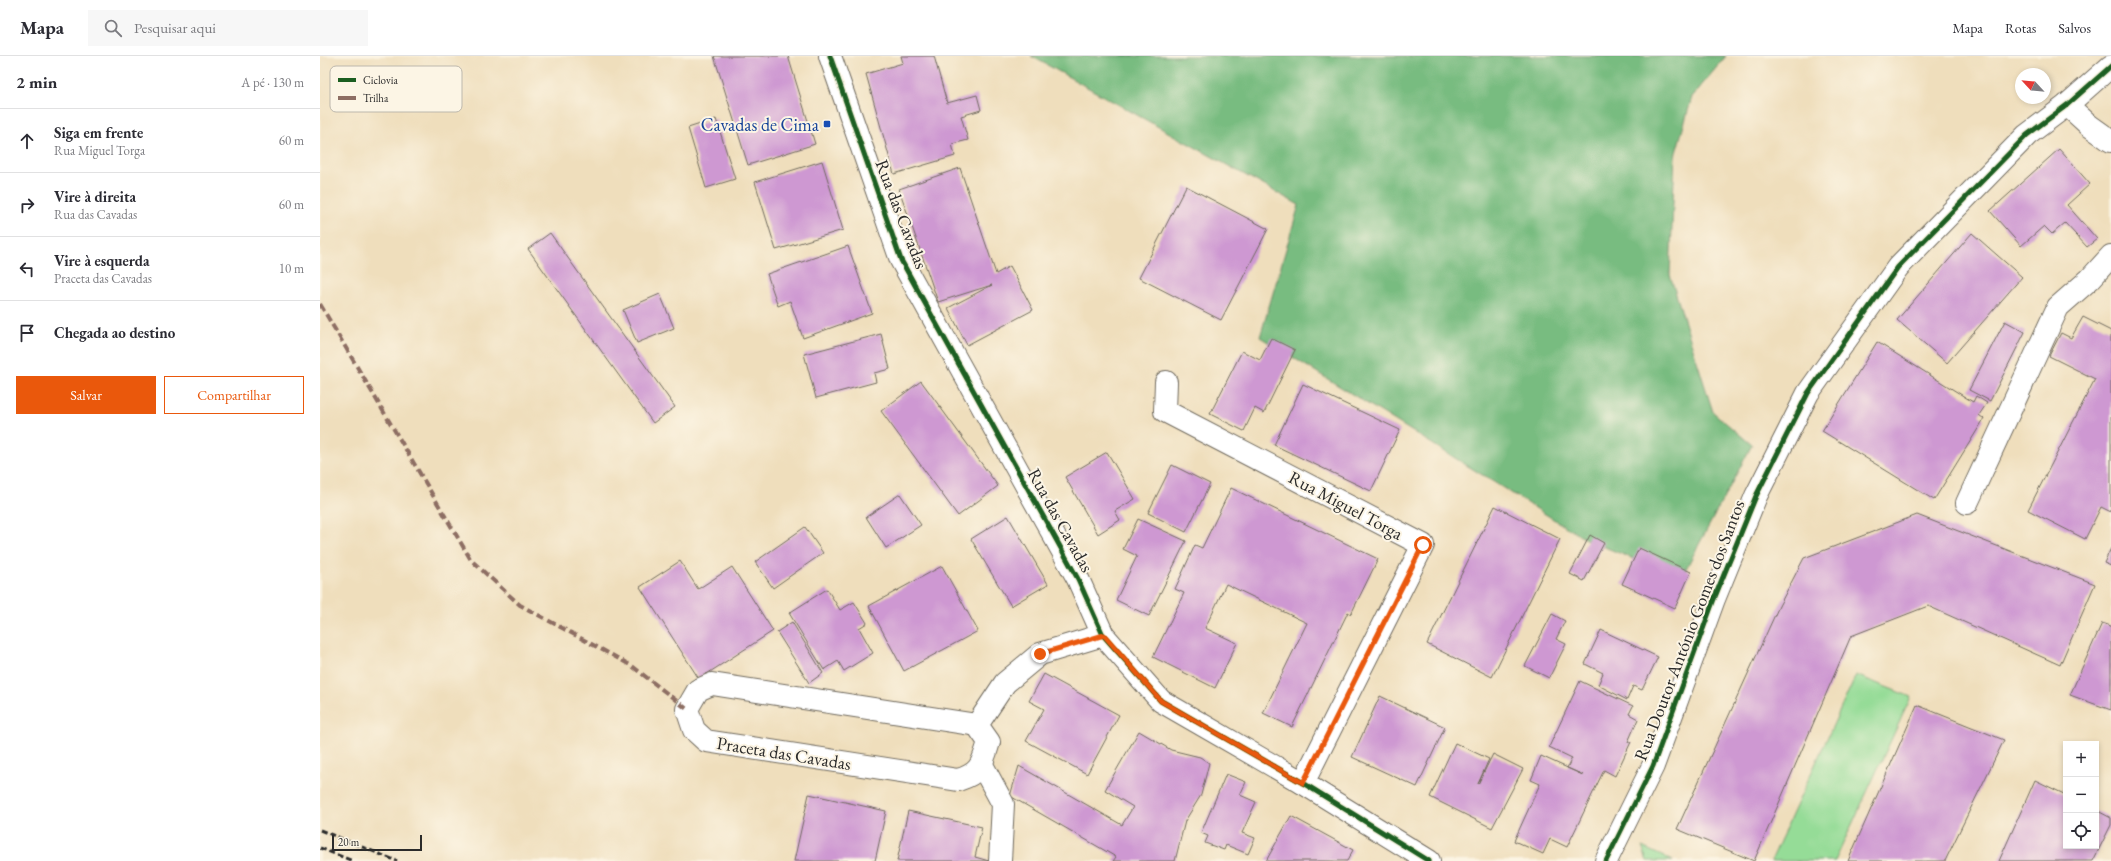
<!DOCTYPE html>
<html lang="pt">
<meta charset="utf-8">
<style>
body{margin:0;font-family:"EB Garamond",serif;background:#f7f7f7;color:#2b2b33}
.controls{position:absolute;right:12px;bottom:12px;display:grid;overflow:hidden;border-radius:0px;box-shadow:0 2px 6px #0003}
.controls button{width:36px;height:36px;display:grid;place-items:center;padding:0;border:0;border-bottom:1px solid #e1e1e2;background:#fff;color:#2b2b33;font:20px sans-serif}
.compass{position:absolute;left:1695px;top:12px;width:36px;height:36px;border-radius:50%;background:#fff;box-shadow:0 2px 6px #0003;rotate:296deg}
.scale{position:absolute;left:12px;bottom:10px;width:90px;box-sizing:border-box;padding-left:4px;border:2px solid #2b2b2b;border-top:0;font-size:11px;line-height:14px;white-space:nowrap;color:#2b2b2b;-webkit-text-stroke:3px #fcf5e5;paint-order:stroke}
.stop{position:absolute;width:12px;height:12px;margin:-9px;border:3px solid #ea580c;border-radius:50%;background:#fff}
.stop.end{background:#ea580c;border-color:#fff;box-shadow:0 1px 4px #0008}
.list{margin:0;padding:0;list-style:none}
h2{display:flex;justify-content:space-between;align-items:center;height:52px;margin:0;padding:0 16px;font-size:17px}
h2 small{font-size:13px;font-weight:400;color:#7c7c81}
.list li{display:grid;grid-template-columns:26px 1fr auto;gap:12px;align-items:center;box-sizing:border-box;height:64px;padding:0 16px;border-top:1px solid #e1e1e2}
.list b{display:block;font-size:15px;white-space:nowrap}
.list p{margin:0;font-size:13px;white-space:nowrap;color:#7c7c81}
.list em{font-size:13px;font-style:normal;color:#7c7c81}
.actions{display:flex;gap:8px;padding:12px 16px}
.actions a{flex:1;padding:9px 0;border:1px solid #ea580c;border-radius:0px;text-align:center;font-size:14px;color:#ea580c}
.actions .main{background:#ea580c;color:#fff}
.icon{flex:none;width:22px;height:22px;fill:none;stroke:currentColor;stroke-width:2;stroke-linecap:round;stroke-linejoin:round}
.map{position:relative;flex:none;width:1791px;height:805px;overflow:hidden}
header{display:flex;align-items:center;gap:24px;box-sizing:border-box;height:56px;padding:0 20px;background:#fff;border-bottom:1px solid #e1e1e2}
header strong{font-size:19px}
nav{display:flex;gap:22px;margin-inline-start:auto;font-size:14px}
.search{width:280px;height:36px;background:#f7f7f7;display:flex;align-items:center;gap:10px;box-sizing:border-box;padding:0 14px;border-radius:0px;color:#7c7c81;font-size:15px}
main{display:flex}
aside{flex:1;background:#fff}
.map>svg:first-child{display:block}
</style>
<header>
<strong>Mapa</strong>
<div class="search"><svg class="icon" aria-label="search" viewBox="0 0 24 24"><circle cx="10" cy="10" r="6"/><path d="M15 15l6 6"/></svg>Pesquisar aqui</div>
<nav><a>Mapa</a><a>Rotas</a><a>Salvos</a></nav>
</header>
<main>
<aside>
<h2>2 min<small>A pé · 130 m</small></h2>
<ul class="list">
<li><svg class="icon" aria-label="ahead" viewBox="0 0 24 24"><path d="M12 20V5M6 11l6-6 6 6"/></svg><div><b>Siga em frente</b><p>Rua Miguel Torga</p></div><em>60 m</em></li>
<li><svg class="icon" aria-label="right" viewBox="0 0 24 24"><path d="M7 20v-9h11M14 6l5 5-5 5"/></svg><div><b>Vire à direita</b><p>Rua das Cavadas</p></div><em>60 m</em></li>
<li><svg class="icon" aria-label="left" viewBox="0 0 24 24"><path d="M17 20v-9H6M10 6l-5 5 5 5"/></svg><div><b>Vire à esquerda</b><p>Praceta das Cavadas</p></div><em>10 m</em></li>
<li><svg class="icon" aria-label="arrive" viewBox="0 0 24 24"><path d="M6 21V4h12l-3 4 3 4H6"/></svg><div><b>Chegada ao destino</b></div></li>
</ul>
<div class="actions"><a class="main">Salvar</a><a>Compartilhar</a></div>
</aside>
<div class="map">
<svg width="1791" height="805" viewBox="0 0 1791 805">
<rect width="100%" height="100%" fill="#fcf5e5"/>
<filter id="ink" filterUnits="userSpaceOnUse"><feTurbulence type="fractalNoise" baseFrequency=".025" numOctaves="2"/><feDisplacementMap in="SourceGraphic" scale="8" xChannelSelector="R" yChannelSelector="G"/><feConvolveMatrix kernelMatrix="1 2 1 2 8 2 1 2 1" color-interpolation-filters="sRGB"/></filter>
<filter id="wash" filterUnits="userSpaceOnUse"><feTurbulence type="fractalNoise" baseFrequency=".012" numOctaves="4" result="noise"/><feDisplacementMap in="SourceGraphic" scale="16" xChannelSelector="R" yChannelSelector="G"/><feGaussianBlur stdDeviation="0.9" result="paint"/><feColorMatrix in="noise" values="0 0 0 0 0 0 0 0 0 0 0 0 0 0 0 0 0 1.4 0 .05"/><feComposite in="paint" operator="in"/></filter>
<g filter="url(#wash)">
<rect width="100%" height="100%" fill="#efdebc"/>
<g fill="#95dc97" stroke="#608461">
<path d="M1536 619 1591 641 1515 805H1451Z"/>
<path d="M1322 791 1353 805H1327Z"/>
</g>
<path fill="#78bc80" stroke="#527456" d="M711 0H1406L1372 41 1355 100 1350 219 1393 356 1432 389 1361 522 1267 484 940 281 979 149Z"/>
<g id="blocks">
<g fill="#ce98d2">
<path d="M394 0H468L495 88 428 109Z"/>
<path d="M581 0H614L627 47 657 39 661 54 641 60 648 84 632 88 635 100 574 118 546 18 583 7Z"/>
<path d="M396 63 415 123 386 132 368 72Z"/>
<path d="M1739 93 1770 128 1747 149 1777 183 1767 191 1745 167 1732 178 1724 170 1701 190 1670 155Z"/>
<path d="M502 105 523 174 456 194 435 126Z"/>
<path d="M640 112 676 218 690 210 713 254 647 289 628 252 672 229 618 246 579 133Z"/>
<path d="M866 130 948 173 901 264 819 222Z"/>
<path d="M230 177 355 351 333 367 208 193Z"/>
<path d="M1652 177 1702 221 1627 307 1577 264Z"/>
<path d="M528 190 552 257 483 282 470 245 458 250 447 218Z"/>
<path d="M340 238 354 272 317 287 303 254Z"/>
<path d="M1763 261 1791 275V456L1781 451 1765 483 1708 454 1775 323 1729 300 1741 277 1751 282Z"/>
<path d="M1685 265 1705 276 1670 345 1649 334Z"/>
<path d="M561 278 570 313 554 317 556 326 496 342 484 298Z"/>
<path d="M951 282 975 294 944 357 935 352 924 375 890 358 922 295 940 304Z"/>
<path d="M1557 286 1653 346 1656 340 1667 347 1659 359 1664 363 1614 444 1502 375Z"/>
<path d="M601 325 678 430 638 460 561 355Z"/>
<path d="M983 328 1080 374 1051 435 954 389Z"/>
<path d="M787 396 815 443 795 455 800 464 778 478 745 421Z"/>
<path d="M852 409 890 428 866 476 828 457Z"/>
<path d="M911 432 1058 503 1031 558 1028 556 972 671 943 657 987 567 906 528 885 572 917 587 895 632 833 601 864 537 855 533 875 489 882 492Z"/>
<path d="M580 438 601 469 566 492 546 461Z"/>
<path d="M1175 450 1240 483 1172 621 1107 588Z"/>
<path d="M1597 459 1775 528 1740 609 1608 550 1531 580 1434 805 1357 773 1459 550 1484 502Z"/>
<path d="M688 460 728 528 691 550 651 483Z"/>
<path d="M818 463 866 485 829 560 796 544 817 500 803 493Z"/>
<path d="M485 471 503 497 453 532 435 506Z"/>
<path d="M1270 479 1284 487 1264 525 1250 518Z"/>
<path d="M1319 492 1371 516 1355 552 1302 528Z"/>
<path d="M1791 492V510L1784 507Z"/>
<path d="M360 505 378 533 412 511 453 575 379 623 320 531Z"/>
<path d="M622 510 658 575 584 615 549 550Z"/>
<path d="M507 533 520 554 534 546 547 567 539 572 553 597 524 615 518 605 504 614 469 557Z"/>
<path d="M1232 558 1245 565 1236 583 1246 588 1229 622 1205 610Z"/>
<path d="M472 566 503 617 489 627 457 576Z"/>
<path d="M1782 567 1791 570V654L1750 639Z"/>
<path d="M1281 574 1338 601 1322 634 1313 630 1307 644 1278 629 1283 617 1265 608Z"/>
<path d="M724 618 799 659 767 718 706 685 724 653 709 645Z"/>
<path d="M1260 625 1313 650 1309 658 1318 663 1308 686H1311L1295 720 1284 714 1247 791 1230 783 1223 798 1194 785 1220 728 1211 724 1221 700 1263 719 1247 712 1252 702 1229 691Z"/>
<path d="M1060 640 1125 671 1097 731 1032 701Z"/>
<path d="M1597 649 1684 684 1625 805H1528Z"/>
<path d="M819 675 851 694 880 701 889 707 881 739 865 765 855 805H793L796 801 690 740 699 710 802 769 813 751 785 734Z"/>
<path d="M1135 687 1169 703 1158 728 1173 698 1203 713 1172 772 1110 741Z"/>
<path d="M906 718 926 726 920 739 936 746 922 777 935 782 928 798 906 789 904 794 885 787 888 780 881 777Z"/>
<path d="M1715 724 1746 739V790H1776V754L1791 762V769L1773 805H1679Z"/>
<path d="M489 738 566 755 555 805H474Z"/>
<path d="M588 755 662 771 655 801 669 805H577Z"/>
<path d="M971 760 1033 794 1027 805H946Z"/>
</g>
</g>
</g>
<g filter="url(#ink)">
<use href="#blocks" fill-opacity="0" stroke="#706a5e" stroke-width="1"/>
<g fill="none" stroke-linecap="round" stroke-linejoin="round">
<defs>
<g id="street">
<path d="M510 0 581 204 758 523 783 579 841 645 983 727 1109 805"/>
<path d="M1747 49 1770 70 1791 85"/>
<path d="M846 326 845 355 1103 489 983 727"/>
<path d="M1647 447 1738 251 1770 223 1791 200"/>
<path d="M657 669 669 686C662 708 661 717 638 724L386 685 374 674 367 653 378 634 392 628 657 669 685 627 720 598 783 579"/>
<path d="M662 709 683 748 680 805"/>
<path d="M1286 805 1333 710 1394 543 1436 440 1488 337 1578 211 1707 79 1747 49 1791 10"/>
</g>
</defs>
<use href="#street" stroke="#706a5e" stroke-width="24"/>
<use href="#street" stroke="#fff" stroke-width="22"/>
<g stroke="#2b2b2b" stroke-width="3" stroke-dasharray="6 3" stroke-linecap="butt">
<path d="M0 774 77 805"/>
<path d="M0 792 33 805"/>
</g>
<path stroke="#8d6e63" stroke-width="4" stroke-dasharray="8 4" stroke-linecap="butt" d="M0 248 151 504 200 549 312 610 367 653"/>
<defs>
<g id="cycleway">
<path d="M510 0 581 204 758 523 783 579 841 645 983 727 1109 805"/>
<path d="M1286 805 1333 710 1394 543 1436 440 1488 337 1578 211 1707 79 1747 49 1791 10"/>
</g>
</defs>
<use href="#cycleway" stroke="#fcf5e5" stroke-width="8"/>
<use href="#cycleway" stroke="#1b5e20" stroke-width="5"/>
</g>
</g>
<g fill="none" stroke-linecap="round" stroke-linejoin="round" filter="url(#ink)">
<path stroke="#ea580c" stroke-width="5" d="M720 598 784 579 841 645 983 727 1103 489"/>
</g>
<rect fill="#1a4fb4" stroke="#fcf5e5" stroke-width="1.5" x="503" y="64" width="8" height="8" rx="2"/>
<g text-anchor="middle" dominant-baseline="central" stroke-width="4" stroke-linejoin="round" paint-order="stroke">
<g font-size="18" fill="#164399" stroke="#fcf5e5" text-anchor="end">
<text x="499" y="68">Cavadas de Cima</text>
</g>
<g font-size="18" fill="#2b2b2b" stroke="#fcf5e5">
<text transform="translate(582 158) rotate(69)">Rua das Cavadas</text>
<text transform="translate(1026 449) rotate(28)">Rua Miguel Torga</text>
<text transform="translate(741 464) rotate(61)">Rua das Cavadas</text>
<text transform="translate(1369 574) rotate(-69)">Rua Doutor António Gomes dos Santos</text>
<text transform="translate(464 697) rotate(9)">Praceta das Cavadas</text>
</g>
</g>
<rect x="10" y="10" width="132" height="46" rx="6" fill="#fcf5e5" stroke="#bdb8ad" stroke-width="1"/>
<rect x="18" y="22" width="18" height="4" fill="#1b5e20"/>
<rect x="18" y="40" width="18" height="4" fill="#8d6e63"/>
<g font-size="11" fill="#2b2b2b">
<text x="43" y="28">Ciclovia</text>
<text x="43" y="46">Trilha</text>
</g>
</svg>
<div class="controls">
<button>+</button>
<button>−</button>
<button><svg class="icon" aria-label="locate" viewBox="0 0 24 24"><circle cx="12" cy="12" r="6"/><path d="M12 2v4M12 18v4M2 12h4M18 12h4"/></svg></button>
</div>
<svg class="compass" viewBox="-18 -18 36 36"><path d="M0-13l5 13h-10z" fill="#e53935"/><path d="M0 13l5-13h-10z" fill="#7c7c81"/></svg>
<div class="scale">20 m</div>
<div class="stop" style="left:1103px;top:489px"></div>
<div class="stop end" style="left:720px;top:598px"></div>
</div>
</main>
